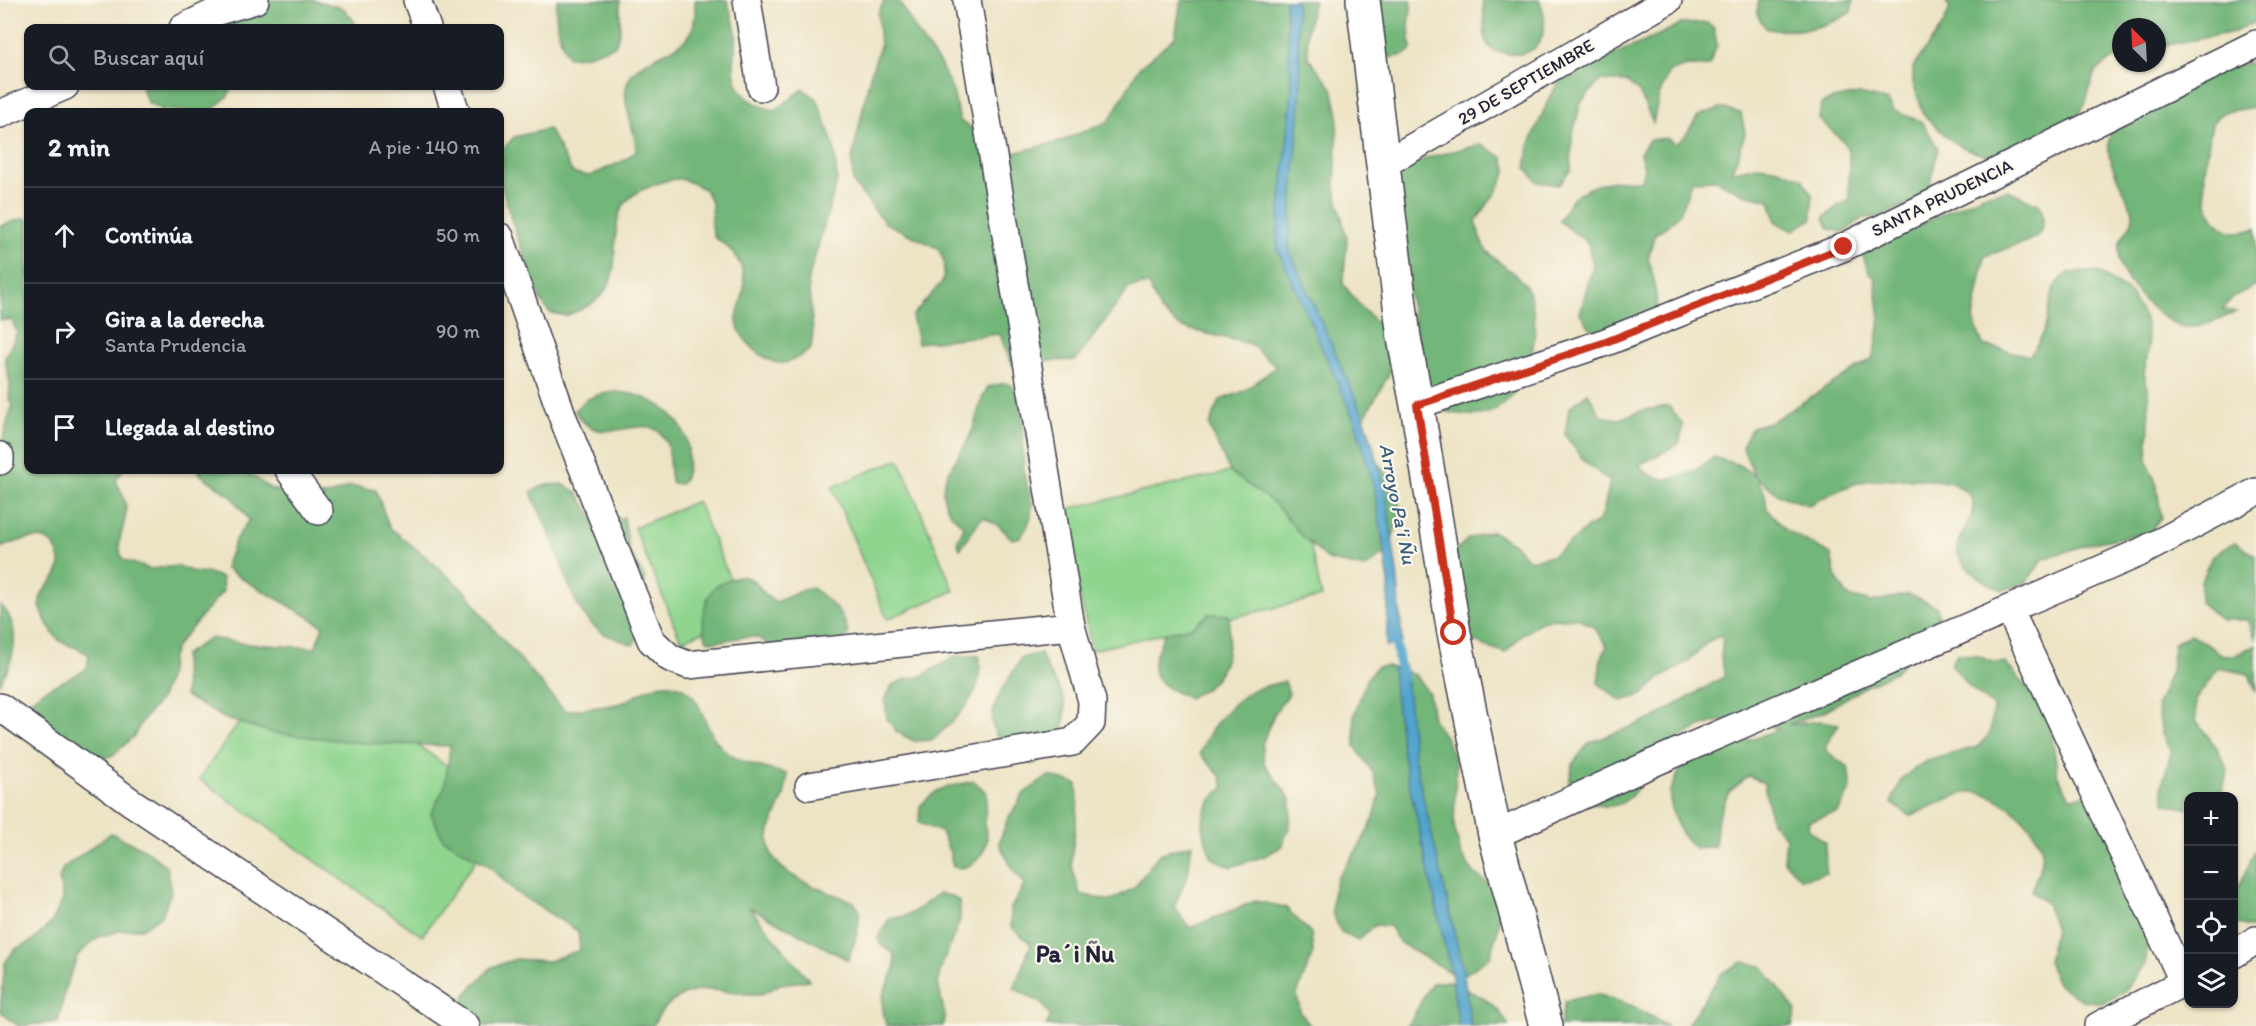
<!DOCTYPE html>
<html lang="es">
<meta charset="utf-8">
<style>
body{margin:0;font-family:Itim,sans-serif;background:#20242c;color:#f1f3f6}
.controls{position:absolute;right:18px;bottom:18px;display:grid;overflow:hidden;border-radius:12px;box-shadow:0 2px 4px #0004}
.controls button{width:54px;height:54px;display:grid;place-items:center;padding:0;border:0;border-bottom:2px solid #363941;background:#171b24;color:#f1f3f6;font:30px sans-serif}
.compass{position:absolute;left:2112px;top:18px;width:54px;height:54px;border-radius:50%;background:#171b24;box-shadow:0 2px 4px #0004;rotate:336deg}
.stop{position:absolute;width:18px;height:18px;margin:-14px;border:4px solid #c8321e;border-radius:50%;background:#fff}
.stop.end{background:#c8321e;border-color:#fff;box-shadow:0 2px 6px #0008}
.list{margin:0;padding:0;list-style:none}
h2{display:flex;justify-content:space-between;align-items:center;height:78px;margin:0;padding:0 24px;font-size:26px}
h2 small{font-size:20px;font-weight:400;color:#9ea1a6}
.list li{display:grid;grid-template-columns:39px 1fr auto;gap:18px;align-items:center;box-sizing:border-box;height:96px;padding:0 24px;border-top:2px solid #363941}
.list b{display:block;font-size:22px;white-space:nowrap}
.list p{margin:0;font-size:20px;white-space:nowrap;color:#9ea1a6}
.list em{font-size:20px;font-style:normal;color:#9ea1a6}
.icon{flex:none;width:33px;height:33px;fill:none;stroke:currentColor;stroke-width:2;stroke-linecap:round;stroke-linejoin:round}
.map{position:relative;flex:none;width:2256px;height:1026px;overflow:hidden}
.search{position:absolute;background:#171b24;box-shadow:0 2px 4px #0004;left:24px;top:24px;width:480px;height:66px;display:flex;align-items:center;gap:15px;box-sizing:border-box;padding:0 21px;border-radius:12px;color:#9ea1a6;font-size:22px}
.panel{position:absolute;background:#171b24;box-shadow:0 2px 4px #0004;left:24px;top:108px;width:480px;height:366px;border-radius:12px}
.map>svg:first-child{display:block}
</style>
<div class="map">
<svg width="2256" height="1026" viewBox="0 0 2256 1026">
<rect width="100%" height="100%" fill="#fbf7ec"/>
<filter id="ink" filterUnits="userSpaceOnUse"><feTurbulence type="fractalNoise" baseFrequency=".0167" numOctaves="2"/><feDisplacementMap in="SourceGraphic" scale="12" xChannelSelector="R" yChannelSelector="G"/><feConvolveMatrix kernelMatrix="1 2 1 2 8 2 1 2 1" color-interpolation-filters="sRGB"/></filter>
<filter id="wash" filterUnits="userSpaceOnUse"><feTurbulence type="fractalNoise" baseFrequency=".008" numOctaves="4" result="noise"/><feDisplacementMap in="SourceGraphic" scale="24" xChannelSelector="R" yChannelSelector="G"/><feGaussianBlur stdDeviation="1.35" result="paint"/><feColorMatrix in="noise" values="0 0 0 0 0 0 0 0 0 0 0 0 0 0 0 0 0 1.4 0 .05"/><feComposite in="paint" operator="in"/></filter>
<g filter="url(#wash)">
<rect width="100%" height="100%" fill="#ede4c5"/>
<g fill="#8fd58e" stroke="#587c64" stroke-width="1.5">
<path d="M1291 458 1322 597 1092 650 1061 510Z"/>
<path d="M899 459 954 591 887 619 832 487Z"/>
<path d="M697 501 745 614 681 641 634 528Z"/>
<path d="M288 654 511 811 422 936 199 779Z"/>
</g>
<g fill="#73b679" stroke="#4a6c5a" stroke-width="1.5">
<path d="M262 0H313L343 8 355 22 354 28H197Z"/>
<path d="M557 0H620V31L615 46 584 56 568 57C559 39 554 20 557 0Z"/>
<path d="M695 0H727C730 11 736 25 736 36 737 47 733 58 734 69 736 95 753 106 776 110L803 89 817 99 834 146 837 181 808 280 813 332 811 349C803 355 792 363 782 363 764 363 738 338 737 321 736 314 741 305 742 298 749 270 737 251 714 237L711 221 712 204 705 189C698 187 691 182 684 180 673 176 654 185 644 189 599 209 626 254 607 288 598 303 581 310 565 316L549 312 540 299 511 219 502 186 503 149 514 137 548 129C558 143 563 158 573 173L590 176 623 161 636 151C636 130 623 108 626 88 630 57 681 54 691 32 696 23 695 10 695 0Z"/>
<path d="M885 0H898L921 39 940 64 953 92 960 121 1013 153 1059 142 1109 121 1139 68 1175 37 1181 0H1314L1307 31 1308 57 1332 88 1338 115 1335 188 1347 240 1343 284 1361 307 1391 337 1389 374 1364 418 1371 456 1398 485 1400 513 1389 550 1365 568 1328 560 1300 534 1275 504 1230 472 1209 426 1220 400 1244 391 1276 367 1250 344 1180 327 1160 310 1148 284 1129 288 1076 360 1010 362 1000 334 918 343 912 316 943 281 944 261 938 248 885 223 853 183 852 159 870 76 880 46 878 13Z"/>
<path d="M1366 0H1412L1409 26 1411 50 1405 55 1383 59Z"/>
<path d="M1483 0H1539C1548 17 1547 46 1525 53 1513 56 1503 53 1492 50L1485 40Z"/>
<path d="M1759 0H1853L1851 12C1825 29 1798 33 1767 29 1758 19 1755 13 1759 0Z"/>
<path d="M1945 0H2256V22L2234 32 2157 47V27H2121V56L2107 62 2094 74 2085 105 2057 145 2007 161 1977 153 1962 147 1948 138 1924 115 1913 83V67L1943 25 1950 8Z"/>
<path d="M1708 23 1714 28 1717 45 1709 66H1687L1669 72 1659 96 1653 123 1639 92 1626 82 1601 80 1581 102 1572 137 1571 169 1559 185 1538 182 1526 168 1529 146 1550 96 1561 79 1586 59 1609 56 1644 42 1681 24Z"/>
<path d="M2256 62V107L2224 112 2212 123C2208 155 2193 201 2221 226 2232 235 2244 233 2256 228V285L2233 297 2223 310 2236 312C2222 318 2204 328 2188 327 2165 327 2122 283 2119 260 2119 255 2118 247 2120 242 2124 233 2134 225 2133 213 2132 208 2128 201 2126 196 2113 168 2100 150 2116 119L2234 64Z"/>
<path d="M141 86H233L228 96 210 112 162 110 148 103Z"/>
<path d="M1859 94 1888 101 1894 111 1922 122 1938 148 1928 195 1881 217 1863 218 1845 232 1829 229 1824 218 1836 207 1849 200V153L1844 142 1819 119 1821 104 1832 99Z"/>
<path d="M1720 108 1741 113 1745 133 1739 154 1731 172 1756 166 1775 168 1802 178 1812 195V219L1792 231 1776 222 1770 200 1743 194 1716 180 1691 181C1684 209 1681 218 1655 234L1648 258 1654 280 1657 305 1646 338 1628 349C1604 341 1592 335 1580 313L1593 265 1588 243 1559 221C1563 215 1567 206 1572 200 1589 183 1617 178 1641 181L1644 168 1640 153 1649 140 1666 138 1676 144 1685 136 1698 116Z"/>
<path d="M1482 144 1503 158 1507 171 1496 192 1476 221C1478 229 1480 241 1484 247 1494 263 1523 275 1529 292 1542 331 1532 385 1497 409 1481 420 1456 414 1439 410L1425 381 1389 184 1403 167 1430 157Z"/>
<path d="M2008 190 2040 205C2050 234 2036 239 2013 246 2003 250 1995 253 1985 256L1973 318 1983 345 2030 356 2044 332 2054 287 2067 273 2098 272 2130 293 2145 319 2149 346 2144 373 2148 388 2149 425 2147 459 2157 486 2161 517 2151 532 2092 543 2043 559 2025 584 2002 590C1986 583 1949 563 1959 540 1964 530 1973 518 1973 506 1973 495 1963 488 1953 484 1938 477 1874 478 1858 483 1841 488 1824 498 1808 505L1781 496 1757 478 1765 494 1767 509 1787 531 1831 554 1836 578 1848 596 1872 602 1909 594 1936 606 1942 624 1895 672 1866 686 1823 712 1788 725 1820 721 1839 724 1825 746 1827 752 1848 767 1851 788 1838 812 1809 821 1808 829 1825 842 1826 873 1801 879 1784 861 1786 837 1771 822 1764 783 1749 776 1729 792 1718 817 1715 846 1695 848 1681 833 1673 815 1669 793 1680 770 1705 749 1757 738 1778 729C1733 707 1686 725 1655 762 1641 778 1635 804 1610 806 1602 807 1591 803 1583 801L1569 782 1573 763 1589 743 1654 718 1725 676 1721 658 1723 635 1709 641 1687 662 1662 677 1642 695 1621 701 1598 683 1601 659 1607 646 1594 627 1578 618 1544 620 1521 636 1505 653 1469 640 1454 552 1468 539 1492 531 1514 544 1529 560 1551 556 1575 539 1586 528 1598 522 1603 513 1610 482 1584 461 1565 435 1569 408 1588 393 1601 416 1619 419 1644 410 1669 406 1683 425 1679 444 1639 465C1660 492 1693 474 1714 457L1739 465 1754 475 1742 446 1752 427 1771 422 1872 359 1877 341 1880 318 1875 278 1869 272 1863 256 1866 249 1983 195Z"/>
<path d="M21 219H28V470H123L116 480C119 488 126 499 126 508 127 529 113 538 123 560L150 569 178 566 196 573H209L222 578 223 591 177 645 171 659 170 673 160 700 142 721 135 735 115 754 101 760 58 762 25 719C26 715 26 709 28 705 35 689 72 680 87 668L89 655C80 649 73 647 64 643 52 638 45 620 41 609 35 590 55 585 59 569 61 562 60 558 57 551 47 528 18 541 0 548V449L12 406 9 399 10 384 5 358 17 333 12 320H0V226Z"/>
<path d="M1005 383 1013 386C1030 420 1020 438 1024 472 1025 484 1033 497 1032 508 1031 520 1028 529 1020 537L1012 539 999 526 984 517C975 523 968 539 960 549L957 542 964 527C960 522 955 519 951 514 928 481 962 459 972 431 978 416 979 401 988 387Z"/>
<path d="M616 392C652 394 690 417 688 457 688 467 687 476 681 484L672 483C667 468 672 451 664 438 645 406 601 456 575 411 585 396 599 394 616 392Z"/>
<path d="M198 470H249L250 474 271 489 309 498 332 494 350 486 376 490 389 527 429 559 469 595 485 619 565 711C582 708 613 708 628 700 640 694 656 682 671 684 704 690 701 726 720 746 738 765 763 767 787 774 787 800 776 809 770 831 758 874 825 890 854 902L860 911 857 935 848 960 749 907 809 980C800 982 790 982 781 984 773 986 768 994 760 994 744 995 729 991 713 990 688 988 662 1003 653 1026H455L465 995 492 967 516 959 549 961 580 950 578 931 515 892 491 867 443 839 431 814 445 786 450 746 365 743 273 733 226 719 185 696 184 655 210 638 249 644 315 648 323 626C291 605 257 589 225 568L236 538 249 520 232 497 201 475Z"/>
<path d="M562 484 577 492 594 519 610 523 624 517 629 551 645 579 641 631 633 645C622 640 607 637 598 630 570 607 566 570 552 539 545 523 537 508 531 492L545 485Z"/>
<path d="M2235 542 2256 556V640L2248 620H2221L2200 602 2201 581 2212 556Z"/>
<path d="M738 576C762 577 759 596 776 602L803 590 812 588C828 599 847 615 848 635 821 661 805 684 772 650 766 644 762 638 753 637 737 635 722 645 707 640 700 626 703 597 716 586 722 582 731 579 738 576Z"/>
<path d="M0 604C22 626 16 658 0 683Z"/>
<path d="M1209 614 1229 615C1230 640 1229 667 1209 686 1204 691 1195 694 1189 698 1148 682 1147 670 1165 633L1192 627Z"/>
<path d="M2191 634 2223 655H2236L2256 644V693L2249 674 2218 668 2196 699V721L2217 748 2228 771 2221 796H2188V809L2164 803 2162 785 2171 753 2162 733 2157 705 2171 671 2174 643Z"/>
<path d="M1041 653C1045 669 1055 680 1062 694 1070 711 1062 742 1049 755 1045 759 1038 761 1033 764 1018 760 1006 755 999 741 996 734 991 726 992 718 994 697 1012 676 1021 658Z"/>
<path d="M1957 654 1975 655 1996 663H2005L2035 696 2050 723 2058 776 2070 797 2096 795 2121 805C2113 867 2111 886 2149 938L2145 964 2124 992 2103 1003 2082 1000 2057 984 2048 961 2055 930 2046 903 2031 891C2034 881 2041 870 2042 860 2047 832 1998 790 1971 792 1953 794 1927 809 1910 816L1891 803 1902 778 1926 761 1977 747 1990 734 1993 707 1968 685 1951 664Z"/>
<path d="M956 656H979C988 690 956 719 933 740L914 741 897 732 887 719 885 700 892 685 906 679 920 677Z"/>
<path d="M1387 666 1414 674 1429 693 1433 719 1446 738 1456 764 1454 826 1461 855 1475 874 1502 893 1498 928 1490 957 1464 975 1451 973 1400 943 1389 926 1375 925 1358 940 1341 932 1332 912 1333 891 1338 876 1359 847 1374 818 1380 793 1372 771 1355 746 1354 716 1366 680 1376 667Z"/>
<path d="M1285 681 1289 694 1275 712 1262 744 1264 763 1291 800 1290 827 1281 847 1265 856 1231 867 1212 858C1200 831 1197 806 1224 788L1221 777 1200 754C1208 731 1225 709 1245 695 1255 687 1273 685 1285 681Z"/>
<path d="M1049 776 1077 784 1078 803 1071 863 1080 894 1110 901 1134 888 1159 854 1192 844 1188 874 1174 907 1190 928 1255 901 1285 907 1311 933 1313 953 1297 994 1300 1011 1310 1026H1046L1051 1016 1041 1003 1014 988 1031 944 1011 927V908L1025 884 1013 870 999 843 1007 820 1024 793Z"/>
<path d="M974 781 987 793C987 804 984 816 985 827 985 831 988 836 987 841 983 858 970 871 953 867L950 853 941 832 919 823 920 806C943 782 945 789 974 781Z"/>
<path d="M111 833 144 849 167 867 171 892 162 915 143 928 123 930 98 937 78 955 66 986 58 1022 18 1026 0 1011 5 963 15 949 32 941 51 923 63 900 59 879 63 868Z"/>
<path d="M2256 849V929L2234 923V897Z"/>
<path d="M938 894 952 896 960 902V920L940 970 938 984 945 1016 943 1026H886C884 1016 881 1006 883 996 887 978 899 974 894 954L881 945 878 938 890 917C909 921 923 904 938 894Z"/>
<path d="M1742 962 1762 966 1796 1011 1792 1026H1686L1722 973Z"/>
<path d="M1448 981C1474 993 1495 999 1509 1026H1407C1417 1012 1422 997 1432 983Z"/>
<path d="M1597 994 1633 1006 1667 1026H1560L1565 1001Z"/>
</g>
<g fill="#51a4cd" stroke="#3a6384" stroke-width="1.5">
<path d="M1285 0H1296L1301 88 1289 249 1366 422 1385 486 1398 579 1402 642 1386 647 1389 583 1375 491 1356 424 1278 250 1277 238 1292 92Z"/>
<path d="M1405 666 1414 757 1463 969 1471 1026H1459L1451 973 1403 756 1392 668Z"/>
</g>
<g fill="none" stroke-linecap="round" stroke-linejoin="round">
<path stroke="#51a4cd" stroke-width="10" d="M1394 632 1402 679"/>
</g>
</g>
<g filter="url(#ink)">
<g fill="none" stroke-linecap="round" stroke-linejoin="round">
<defs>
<g id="street">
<path d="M417 0 427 28"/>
<path d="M747 0 761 87"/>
<path d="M183 28 218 11 255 0"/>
<path d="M447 86 456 112"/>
<path d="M0 114 65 86"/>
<path d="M1384 164 1668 0"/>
<path d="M500 237 563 418 651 640 670 658 688 665 1071 626"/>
<path d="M1417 405 1606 342 1844 247 2256 44"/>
<path d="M0 456V461"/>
<path d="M289 470 319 511"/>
<path d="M2009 609 2184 983"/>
<path d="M0 707 131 802 466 1026"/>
<path d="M809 786 1073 742 1091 723 1092 701 1071 626 967 0"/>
<path d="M1495 835 1655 762 2139 553 2256 492"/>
<path d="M2234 954 2256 940"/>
<path d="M2098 1026 2188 980"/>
</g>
<path id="secondary" d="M1363 0 1404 338 1417 405 1454 633 1495 835 1546 1026"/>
</defs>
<use href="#street" stroke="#403f50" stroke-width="30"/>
<use href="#secondary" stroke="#403f50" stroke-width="36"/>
<use href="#street" stroke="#fff" stroke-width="27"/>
<use href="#secondary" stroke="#fff" stroke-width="33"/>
</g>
</g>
<g fill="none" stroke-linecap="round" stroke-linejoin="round" filter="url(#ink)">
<path stroke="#c8321e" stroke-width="8" d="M1454 633 1417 405 1606 342 1844 247"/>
</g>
<g text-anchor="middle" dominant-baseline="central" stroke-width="4.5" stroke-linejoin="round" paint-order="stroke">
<g font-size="18" fill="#22223b" stroke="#fbf7ec">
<text transform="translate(1526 82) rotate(-30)">29 DE SEPTIEMBRE</text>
<text transform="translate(1942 198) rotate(-26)">SANTA PRUDENCIA</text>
</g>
<g font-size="20" font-style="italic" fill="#375c7d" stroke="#fbf7ec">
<text transform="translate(1398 504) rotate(79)">Arroyo Pa'i Ñu</text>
</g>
<g font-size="24" font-weight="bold" fill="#22223b" stroke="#fbf7ec">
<text x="1075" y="953">Pa´i Ñu</text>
</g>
</g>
</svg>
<div class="controls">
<button>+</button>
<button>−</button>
<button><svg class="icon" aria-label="locate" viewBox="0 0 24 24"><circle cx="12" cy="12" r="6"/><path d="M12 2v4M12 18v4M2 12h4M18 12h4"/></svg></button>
<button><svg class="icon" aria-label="layers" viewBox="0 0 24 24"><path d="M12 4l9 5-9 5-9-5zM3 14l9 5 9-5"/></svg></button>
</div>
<svg class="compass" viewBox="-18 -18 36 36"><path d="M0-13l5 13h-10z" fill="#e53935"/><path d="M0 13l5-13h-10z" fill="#9ea1a6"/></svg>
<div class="stop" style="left:1454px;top:633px"></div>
<div class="stop end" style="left:1844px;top:247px"></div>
<div class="search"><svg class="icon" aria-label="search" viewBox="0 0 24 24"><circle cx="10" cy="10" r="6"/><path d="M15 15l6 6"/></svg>Buscar aquí</div>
<section class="panel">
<h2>2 min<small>A pie · 140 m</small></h2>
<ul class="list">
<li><svg class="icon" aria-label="ahead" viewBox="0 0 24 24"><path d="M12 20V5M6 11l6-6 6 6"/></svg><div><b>Continúa</b></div><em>50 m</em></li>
<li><svg class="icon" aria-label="right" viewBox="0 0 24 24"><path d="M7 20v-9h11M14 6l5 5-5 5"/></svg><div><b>Gira a la derecha</b><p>Santa Prudencia</p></div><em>90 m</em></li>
<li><svg class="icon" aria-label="arrive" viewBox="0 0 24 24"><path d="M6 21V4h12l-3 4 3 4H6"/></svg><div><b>Llegada al destino</b></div></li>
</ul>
</section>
</div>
